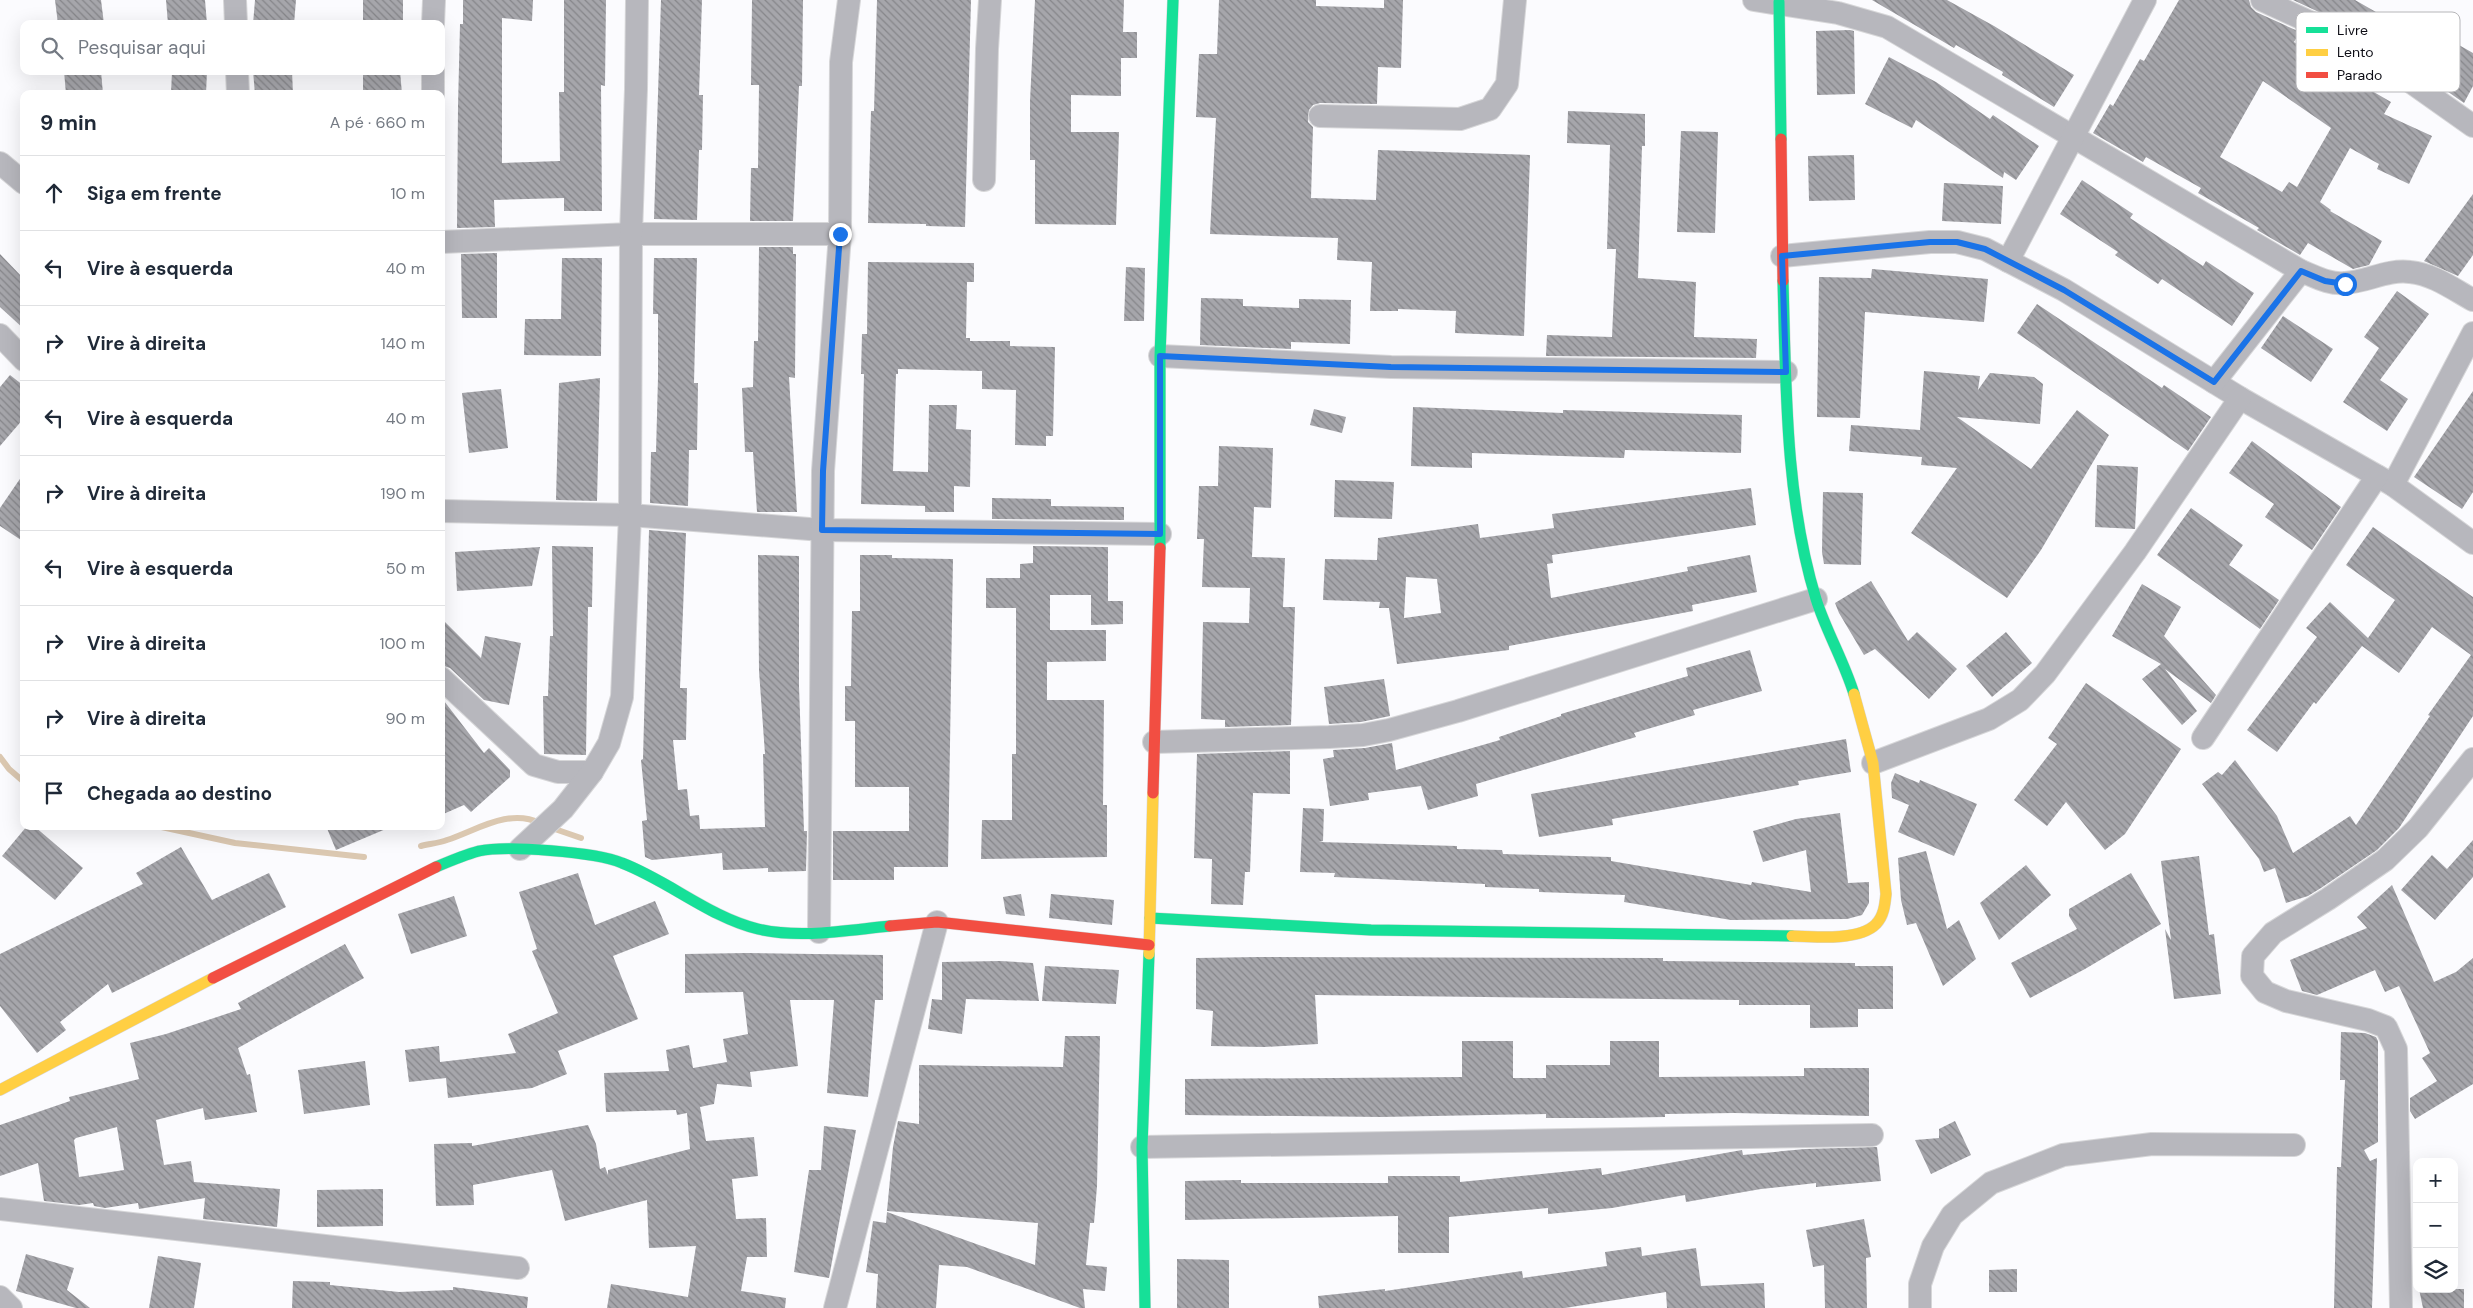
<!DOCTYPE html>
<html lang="pt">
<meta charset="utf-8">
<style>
body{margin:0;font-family:"DM Sans",sans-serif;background:#f6f6f7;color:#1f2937}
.controls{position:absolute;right:15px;bottom:15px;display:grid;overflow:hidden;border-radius:10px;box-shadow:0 5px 20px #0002}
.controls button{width:45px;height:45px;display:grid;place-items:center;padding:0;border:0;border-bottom:1px solid #e0e1e3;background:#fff;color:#1f2937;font:25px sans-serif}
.stop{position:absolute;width:15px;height:15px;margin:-11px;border:4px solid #1a73e8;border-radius:50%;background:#fff}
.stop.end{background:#1a73e8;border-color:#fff;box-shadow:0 1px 5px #0008}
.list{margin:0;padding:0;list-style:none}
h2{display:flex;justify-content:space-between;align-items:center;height:65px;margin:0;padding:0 20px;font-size:21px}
h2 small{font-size:16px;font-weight:400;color:#747a83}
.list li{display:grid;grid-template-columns:32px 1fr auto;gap:15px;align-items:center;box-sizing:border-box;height:75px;padding:0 20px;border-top:1px solid #e0e1e3}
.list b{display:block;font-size:19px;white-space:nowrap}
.list em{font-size:16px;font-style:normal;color:#747a83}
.icon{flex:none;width:28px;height:28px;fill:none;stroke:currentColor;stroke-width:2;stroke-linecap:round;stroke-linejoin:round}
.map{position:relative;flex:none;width:2473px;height:1308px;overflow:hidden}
.search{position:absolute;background:#fff;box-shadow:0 5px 20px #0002;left:20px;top:20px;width:425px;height:55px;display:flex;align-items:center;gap:12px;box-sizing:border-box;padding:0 18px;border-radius:10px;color:#747a83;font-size:19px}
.panel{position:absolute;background:#fff;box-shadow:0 5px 20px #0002;left:20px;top:90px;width:425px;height:740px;border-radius:10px}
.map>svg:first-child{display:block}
</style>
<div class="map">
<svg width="2473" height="1308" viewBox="0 0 2473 1308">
<defs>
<pattern id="building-back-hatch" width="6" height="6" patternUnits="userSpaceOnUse" patternTransform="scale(1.25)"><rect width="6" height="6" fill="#a6a6ab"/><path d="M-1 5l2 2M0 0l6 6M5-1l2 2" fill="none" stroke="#86868a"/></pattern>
</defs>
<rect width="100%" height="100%" fill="#fbfbfe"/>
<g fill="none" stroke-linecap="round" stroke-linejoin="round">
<g stroke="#dbc8b1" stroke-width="6">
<path d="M0 757 9 769 24 782"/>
<path d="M157 826 235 843 364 857"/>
<path d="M549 827 581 838"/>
<path d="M421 846C429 844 439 843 447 840 477 830 509 808 540 823"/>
</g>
</g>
<g fill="url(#building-back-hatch)" fill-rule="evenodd">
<path d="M55 0H101L104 24H58Z"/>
<path d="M166 0H205L207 24H168Z"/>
<path d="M255 0H296L294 24H253Z"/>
<rect x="363" y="0" width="40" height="24"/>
<path d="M463 0H533L532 21 502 18V163L560 161 559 92H564V0H606L605 86 601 85 602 211H564V198L494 200 495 227 457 228 458 106 460 24H463Z"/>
<path d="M661 0H702L699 95H703L702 150H699L697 220 654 219Z"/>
<path d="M752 0H803L802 86H799L793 221H750L751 168H758L759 85H751Z"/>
<path d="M877 0H971L965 227 926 226V224L868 223 871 111H874Z"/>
<path d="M1035 0H1124L1123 32H1137V58H1121V96L1071 95V132H1119L1116 225 1035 224V160H1030V101Z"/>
<path d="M1219 0H1316V6L1384 8V0H1403L1401 68 1378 67 1377 104 1320 103 1313 105 1309 110 1308 122 1313 127 1311 198 1376 200 1378 150 1530 155 1524 336 1455 333 1456 311 1398 309V311H1370L1372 262 1337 260 1338 238 1210 234 1216 118 1196 117 1197 97 1199 54H1217Z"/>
<path d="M1872 0H1947L1994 26 2074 75 2054 107 2002 75 2003 72 1956 45 1954 48Z"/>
<path d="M2179 0H2249L2251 7 2256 12 2300 32 2294 42 2358 86 2360 84 2391 102 2384 114 2432 136 2409 184 2377 169 2379 164 2350 148 2320 202 2331 210 2330 211 2382 241 2369 265 2353 269 2308 243 2300 255 2257 230 2259 228 2198 193 2201 188 2146 157 2143 162 2093 133 2110 104 2113 106 2140 59 2144 61ZM2263 81 2331 128 2297 187 2289 182 2282 192 2220 157Z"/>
<path d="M2293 0H2355L2437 47 2443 36 2473 53V86L2464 103 2391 52 2336 20Z"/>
<path d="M1850 30 1854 31 1855 94 1817 95 1816 31Z"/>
<path d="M1889 57 1936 82 1990 119 1993 115 2039 146 2016 180 2004 172 2003 178 1916 120 1912 128 1865 104Z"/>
<path d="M64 71H101L103 94H66Z"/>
<path d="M172 71H207L206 94H171Z"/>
<path d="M253 71H292L293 94H255Z"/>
<path d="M363 71H400L402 94H363Z"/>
<path d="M1568 111 1645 114V146H1642L1638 278 1696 282 1694 337 1757 339 1756 358 1546 356 1547 335 1612 337 1616 249H1607L1610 145 1567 143Z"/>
<path d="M1681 131 1718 132 1715 233 1677 232Z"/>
<path d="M1854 155 1855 200 1809 201 1808 156Z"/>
<path d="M2082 180 2133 214 2130 218 2203 266 2206 261 2254 293 2232 326 2162 279 2158 284 2115 255 2118 252 2060 214Z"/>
<path d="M1944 183 2003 186 2001 224 1942 221Z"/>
<path d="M2473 194V255L2458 276 2424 261Z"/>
<path d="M759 247H793V254H796L795 378 789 377 797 512H757L753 452H745L742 388 753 387 754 341H758Z"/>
<path d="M497 253V318H462L461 254Z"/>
<path d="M0 254 24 279V329L0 307Z"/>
<path d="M562 258H602L601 356 524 355 525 319H561Z"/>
<path d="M654 258H697L694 383H698L697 450H689L688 506 650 503 651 452H656L658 377V314H653Z"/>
<path d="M868 262 974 263V282H967L966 338H970V341H1010V346L1055 347 1053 436H1046V446L1015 445 1016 390 982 389V371L898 369V374H896L893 471 928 472 929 405H957L956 429 971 430 970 487 954 486V512H925V506L861 504 864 374H861L862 334H867Z"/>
<path d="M1126 267 1145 268 1144 321H1124Z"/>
<path d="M1872 269 1988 279 1984 322 1865 312 1860 418 1817 417 1819 277 1871 278Z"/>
<path d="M2397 291 2429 314 2380 380 2408 399 2387 431 2343 402 2379 348 2364 337Z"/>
<path d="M1201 298 1243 299V306L1299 308V299L1351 300 1350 344 1291 342V349L1200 345Z"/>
<path d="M2037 304 2162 388 2164 385 2211 417 2188 451 2017 333Z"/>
<path d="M2283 316 2333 349 2311 382 2261 348Z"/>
<path d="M1924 371 1980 376 1978 390 1990 373 2034 377 2043 384 2040 424 1957 417 2031 469 2077 410 2109 435 2041 550 2007 598 1911 533 1957 468 1921 465 1922 457 1849 451 1851 425 1920 430Z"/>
<path d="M10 375 24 386V418L0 446V387Z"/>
<path d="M600 378 597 501 556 500 559 383Z"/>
<path d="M501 389 508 448 469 453 462 393Z"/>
<path d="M2473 391V492L2462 509 2414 477Z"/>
<path d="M1413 407 1563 413V410L1742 415 1741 453 1625 450 1624 458 1472 453V468L1411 466Z"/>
<path d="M1314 409 1346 417 1342 433 1310 425Z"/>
<path d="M2252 441 2341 507 2312 550 2265 517 2274 504 2229 473Z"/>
<path d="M1219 446 1273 448 1271 508 1254 507 1252 557 1285 558 1283 607H1295L1291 725 1225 727V720L1201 719 1203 622 1249 623 1250 588 1202 587 1204 539H1197L1199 486H1218Z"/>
<path d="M2097 465 2138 467 2135 529 2095 527Z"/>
<path d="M24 473V542L0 526V508Z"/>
<path d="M1335 480 1394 482 1392 519 1334 517Z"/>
<path d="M1751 488 1756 525 1552 555 1553 563 1547 564 1551 598 1688 571 1687 567 1750 555 1757 592 1692 605 1693 611 1509 646V650L1397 664 1389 608H1379L1380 602 1323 600 1325 559 1377 560 1378 538 1478 524 1480 538 1554 528 1552 514ZM1406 577 1437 579 1441 613 1404 618Z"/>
<path d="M1823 492 1863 493 1861 565 1824 564 1822 552Z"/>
<path d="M992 498 1051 499V506L1124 507V520L992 519Z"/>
<path d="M2191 508 2243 545 2229 565 2279 600 2260 629 2157 555Z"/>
<path d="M2373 527 2473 597V716L2399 828 2377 850 2321 888 2308 896 2286 903 2275 868 2264 872 2259 859 2202 784 2218 772 2222 775 2235 760 2277 816 2293 853 2350 816 2356 825 2430 716 2428 715 2471 655 2432 627 2399 673 2362 646 2316 704 2314 702 2277 752 2247 730 2317 637 2306 628 2330 602 2368 638 2395 600 2346 565Z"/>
<path d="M649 530 686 533 680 688H687L686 740H673L678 790 687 789 690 816 699 815 700 829 765 827 763 754H765L759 671 758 555 799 556V686L804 831H807L806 871 768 872V868L723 870 722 853 652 860 645 857 642 821 647 820 641 760 643 759Z"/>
<path d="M552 546 593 547 592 607H588L586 755 544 754 543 696H548L550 636H553Z"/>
<path d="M1033 546 1108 547V601H1123V624L1091 625V595H1050V630H1106V661L1047 662V700H1104L1103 805H1107V857L981 859 982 820H1012V754H1016V608H986V578H1020V564L1033 563Z"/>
<path d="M540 547 532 586 457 591 455 552Z"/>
<path d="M860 555H892V558L953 559 948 867H894V880H833V831H909V787H855V721H845V686H851L852 611H860Z"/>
<path d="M1871 581 1908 641 1917 632 1957 669 1929 699 1875 649 1864 655 1839 613 1835 603Z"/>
<path d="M2142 584 2181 607 2164 636 2216 695 2211 703 2165 669 2197 711 2182 725 2142 679 2161 664 2112 636Z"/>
<path d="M441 618 481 658 485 636 521 643 509 705 484 700 450 668 441 665Z"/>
<path d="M2006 632 2032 663 1992 697 1966 666Z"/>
<path d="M1750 650 1762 691 1693 710 1695 715 1634 733 1636 737 1476 784 1478 796 1428 810 1421 786 1368 793 1369 800 1330 806 1323 759 1334 757 1333 750 1365 748 1392 743 1396 770 1500 740 1499 737 1561 716V714L1688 676 1686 668Z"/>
<path d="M1384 679 1390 716 1361 722 1329 724 1324 687Z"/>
<path d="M2086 683 2181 749 2125 834 2105 850 2066 802 2047 826 2014 800 2057 744 2048 738Z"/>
<path d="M441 697 484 753 489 748 510 770V777L471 812 464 805 441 815Z"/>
<path d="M1846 739 1851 772 1798 781 1799 785 1612 819 1613 825 1539 837 1531 794Z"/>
<path d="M1290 751V794L1253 793 1250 872H1245L1243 905 1211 904 1212 859 1194 858 1197 754Z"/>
<path d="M1895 773 1919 783 1920 780 1977 804 1954 856 1898 832 1909 805 1892 798 1891 783Z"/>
<path d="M1303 808 1324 809 1323 841 1319 842 1457 846V849L1502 850 1503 854 1611 857V861L1751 885 1752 882 1811 892 1806 850 1763 862 1753 831 1796 819 1840 813 1848 883 1869 882V903L1862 915 1847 919 1731 920 1624 902 1625 895 1539 892V889L1485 887V884L1334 877 1335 873 1300 872Z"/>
<path d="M27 826H34L83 868 55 900 2 856Z"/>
<path d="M326 826H393L336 850Z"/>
<path d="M2473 840V877L2435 920 2401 890 2432 855 2447 869Z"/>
<path d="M181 847 212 900 269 873 286 907 112 993 108 984 60 1022 66 1030 37 1053 0 1006V954L143 884 136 873Z"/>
<path d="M1926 851 1947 929 1959 920 1976 959 1943 986 1916 923 1907 925 1901 900 1898 858Z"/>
<path d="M2199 856 2209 935 2214 934 2221 994 2174 999 2165 929 2171 940 2161 861Z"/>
<path d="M2026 865 2051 895 1999 940 1980 903Z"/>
<path d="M578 873 595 925 655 901 669 934 613 956 638 1019 558 1051 567 1074 532 1088 448 1098 446 1078 409 1082 405 1050 439 1046 440 1062 516 1053 508 1034 558 1013 532 951 537 949 519 892Z"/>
<path d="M2131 873 2161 924 2085 969 2030 998 2011 963 2077 929 2069 916V909Z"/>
<path d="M2392 885 2434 982 2456 972 2473 958V1084L2415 1119 2410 1111V1098L2437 1081 2422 1058 2430 1053 2399 986 2385 992 2375 970 2317 995 2302 991 2290 960 2367 928 2357 917Z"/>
<path d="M1021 894 1025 916 1006 914 1003 897Z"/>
<path d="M1051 894 1114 900 1112 925 1049 918Z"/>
<path d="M454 896 467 936 411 954 398 914Z"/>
<path d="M345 944 364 978 238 1048 247 1075 250 1074 257 1112 205 1120 203 1108 156 1120 164 1165 191 1161 194 1182 280 1189 277 1227 203 1219 205 1198 139 1209 138 1203 105 1208 94 1206 93 1203 79 1205 44 1201 38 1163 0 1176V1125L70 1101 69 1097 139 1079 130 1043 166 1034 241 1009 238 1003ZM117 1127 124 1170 79 1177 74 1140 76 1138Z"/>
<path d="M747 953 883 955V1000H875L868 1097 827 1093 834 1000H790L798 1066 750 1072 752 1087 717 1084 714 1104 700 1107 706 1141 754 1137 758 1176 732 1179 736 1219 766 1218 767 1257H747L741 1291 786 1298 785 1308H607L611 1284 688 1297 696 1246 649 1248 647 1200 565 1221 552 1170 473 1185 474 1205 436 1206 434 1144 472 1143V1146L588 1125 596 1144 600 1169 605 1167 608 1175V1170L690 1149 687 1113 677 1115 676 1110 606 1112 604 1073 669 1071 666 1050 689 1045 693 1068 727 1062 723 1039 748 1034 743 992 685 993V954Z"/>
<path d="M1259 957 1663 958V961L1855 963V966H1893V1009H1858V1027L1810 1028V1005H1739V1000L1315 995 1318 1044 1264 1047 1211 1046 1213 1011 1196 1009V958Z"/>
<path d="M1000 961 1033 963 1039 1001 966 999 962 1034 928 1029 932 999 942 1000V962Z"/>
<path d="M1045 966 1119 970 1116 1004 1042 1001Z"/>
<path d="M2341 1032 2365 1033 2376 1037 2378 1041V1142L2364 1150 2370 1161 2377 1158 2372 1308H2334L2337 1167H2341L2345 1080H2340Z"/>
<path d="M1065 1036H1100L1097 1186 1094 1223H1090L1086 1265 1107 1267 1105 1291 1083 1289 1085 1308H1080L967 1267 939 1265 936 1308H876L878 1274 866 1272 873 1221 886 1223 887 1212 1035 1265 1038 1223 887 1211 893 1147 898 1121 919 1124V1065L1063 1067Z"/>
<path d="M1462 1041H1513V1078H1546V1065H1610V1041H1659V1077L1804 1076V1068H1869V1116L1734 1113 1665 1114V1117L1604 1118H1546V1114L1381 1117 1185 1115V1079L1462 1077Z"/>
<path d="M365 1061 370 1105 304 1114 298 1070Z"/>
<path d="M1955 1121 1971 1155 1931 1174 1915 1140 1939 1138V1129Z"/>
<path d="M824 1126 856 1130 829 1278 794 1272 809 1170H821Z"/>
<path d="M1877 1147 1881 1181 1816 1187V1183L1761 1189 1686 1202 1685 1195 1612 1208 1548 1214V1208L1449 1217V1253H1398V1216L1185 1220V1181L1241 1180V1183H1388V1176H1460V1182L1601 1168 1602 1175 1742 1150 1743 1155 1805 1149Z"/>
<path d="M383 1189V1226L317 1227V1190Z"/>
<path d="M1864 1219 1871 1257 1866 1258 1867 1308H1825L1824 1265 1813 1267 1806 1230Z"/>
<path d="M1641 1247 1642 1256 1696 1248 1701 1286 1764 1283 1765 1308H1667L1666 1292 1565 1308H1319L1318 1296 1385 1289V1291L1522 1271 1523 1278 1607 1266 1605 1252Z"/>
<path d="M26 1254 74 1268 67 1290 90 1308H76L16 1291Z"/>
<path d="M158 1256 201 1263 194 1308H149Z"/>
<path d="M1177 1259 1229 1260V1308H1177Z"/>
<path d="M2017 1269V1292H1989V1270Z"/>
<path d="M293 1281 330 1282V1285L399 1292 453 1290V1287L528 1297 527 1308H292Z"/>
<path d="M2419 1289H2464V1308H2423Z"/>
</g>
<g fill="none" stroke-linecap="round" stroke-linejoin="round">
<defs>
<g id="street">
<path d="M235 0 236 24"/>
<path d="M1754 0 1838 13 1887 27 2301 271C2314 276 2330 285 2345 283 2367 282 2387 269 2410 272 2433 274 2453 289 2473 300"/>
<path d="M2262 0 2329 31 2384 63 2473 126"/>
<path d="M433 24 434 0"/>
<path d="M237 71 238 94"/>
<path d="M433 71V94"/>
<path d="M1320 116 1460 119 1490 109 1507 84 1515 0"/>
<path d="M0 163 24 183"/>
<path d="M984 180 987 49 990 0"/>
<path d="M441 242 631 234H840"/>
<path d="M1782 256 1930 242H1957L1985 249 2064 290 2240 398 2393 485 2473 543"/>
<path d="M2008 261 2145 0"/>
<path d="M0 335 24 360"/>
<path d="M1160 356 1391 367 1786 372"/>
<path d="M2214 382 2301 271"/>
<path d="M2393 485 2473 333"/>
<path d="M441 511 630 515 822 530 1160 534"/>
<path d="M441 678 534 765 558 772H592"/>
<path d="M2203 738 2377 476"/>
<path d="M1154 742 1329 737 1363 735 1389 730 1458 711 1816 599"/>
<path d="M1873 763 1989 719 2020 700 2045 674 2135 552 2240 398"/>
<path d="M520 849 563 809 592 772 609 743 622 697 630 515 631 234 636 89 637 0"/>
<path d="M819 932 823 471 840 234 841 62 849 0"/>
<path d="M1142 1147 1872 1135"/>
<path d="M0 1209 518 1268"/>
<path d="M0 1297 11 1308"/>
<path d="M835 1308 937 922"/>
<path d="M1920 1308V1284L1933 1246 1952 1215 1991 1183 2063 1155 2152 1144 2294 1145"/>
<path d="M2401 1308 2396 1049 2386 1027 2368 1020 2286 1001 2265 992 2252 976 2253 956 2273 933 2328 899 2385 860 2418 828 2473 759"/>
</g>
<g id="fast">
<path d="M1779 2 1781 139"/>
<path d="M1783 281C1786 386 1785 498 1816 599 1826 631 1844 661 1854 694"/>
<path d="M1160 548V356L1173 0"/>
<path d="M436 867C450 861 464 855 479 851 506 845 596 852 622 863 669 881 709 917 758 929 800 939 848 930 890 926"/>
<path d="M1150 918 1371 930 1792 936"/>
<path d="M1145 1308 1142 1147 1149 954"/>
</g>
<g id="slow">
<path d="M1792 936C1814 937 1860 941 1876 924 1884 916 1885 904 1886 894L1873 763 1854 694"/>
<path d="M1149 954 1153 793"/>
<path d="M0 1090 213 978"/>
</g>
<g id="jam">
<path d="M1781 139 1783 281"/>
<path d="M1153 793 1160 548"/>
<path d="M890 926 937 922 1149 945"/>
<path d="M213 978 436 867"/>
</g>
</defs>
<use href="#street" stroke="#d6d6d8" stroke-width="24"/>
<use href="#fast" stroke="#d6d6d8" stroke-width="12"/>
<use href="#slow" stroke="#d6d6d8" stroke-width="12"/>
<use href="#jam" stroke="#d6d6d8" stroke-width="12"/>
<use href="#street" stroke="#b7b7bd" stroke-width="22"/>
<use href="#fast" stroke="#16e098" stroke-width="11"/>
<use href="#slow" stroke="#ffcf43" stroke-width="11"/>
<use href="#jam" stroke="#f24e42" stroke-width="11"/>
</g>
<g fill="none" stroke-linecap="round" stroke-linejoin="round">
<path stroke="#1a73e8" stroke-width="6" d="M840 234 823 471 822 530 1160 534V356L1391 367 1786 372 1782 256 1930 242H1957L1985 249 2064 290 2214 382 2301 271 2325 281 2345 284"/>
</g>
<rect x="2296" y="12" width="164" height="80" rx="8" fill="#fff" stroke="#b6b6b9" stroke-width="1"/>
<rect x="2306" y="27" width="22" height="6" fill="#16e098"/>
<rect x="2306" y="49" width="22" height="7" fill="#ffcf43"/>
<rect x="2306" y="72" width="22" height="6" fill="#f24e42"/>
<g font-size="14" fill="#0d0d15">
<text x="2337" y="35">Livre</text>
<text x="2337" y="57">Lento</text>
<text x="2337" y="80">Parado</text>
</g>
</svg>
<div class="controls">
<button>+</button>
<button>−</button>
<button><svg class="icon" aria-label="layers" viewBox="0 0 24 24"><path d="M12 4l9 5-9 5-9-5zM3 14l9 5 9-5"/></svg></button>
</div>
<div class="stop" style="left:2345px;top:284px"></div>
<div class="stop end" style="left:840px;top:234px"></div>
<div class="search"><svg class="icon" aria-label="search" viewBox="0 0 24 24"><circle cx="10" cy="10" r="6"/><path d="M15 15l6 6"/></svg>Pesquisar aqui</div>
<section class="panel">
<h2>9 min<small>A pé · 660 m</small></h2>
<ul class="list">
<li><svg class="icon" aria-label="ahead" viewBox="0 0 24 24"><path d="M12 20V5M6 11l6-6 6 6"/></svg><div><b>Siga em frente</b></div><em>10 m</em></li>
<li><svg class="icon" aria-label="left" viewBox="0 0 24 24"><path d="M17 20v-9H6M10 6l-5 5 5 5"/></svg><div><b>Vire à esquerda</b></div><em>40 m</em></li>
<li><svg class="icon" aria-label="right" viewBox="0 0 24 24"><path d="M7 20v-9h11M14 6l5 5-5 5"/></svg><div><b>Vire à direita</b></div><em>140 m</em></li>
<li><svg class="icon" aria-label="left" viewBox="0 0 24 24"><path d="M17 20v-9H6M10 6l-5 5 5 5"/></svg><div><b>Vire à esquerda</b></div><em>40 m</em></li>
<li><svg class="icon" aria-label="right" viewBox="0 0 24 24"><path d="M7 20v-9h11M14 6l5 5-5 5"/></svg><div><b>Vire à direita</b></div><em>190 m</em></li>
<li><svg class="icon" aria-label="left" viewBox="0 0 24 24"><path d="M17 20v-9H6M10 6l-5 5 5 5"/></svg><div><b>Vire à esquerda</b></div><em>50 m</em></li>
<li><svg class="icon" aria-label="right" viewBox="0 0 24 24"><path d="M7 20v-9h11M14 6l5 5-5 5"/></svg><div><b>Vire à direita</b></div><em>100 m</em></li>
<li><svg class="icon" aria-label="right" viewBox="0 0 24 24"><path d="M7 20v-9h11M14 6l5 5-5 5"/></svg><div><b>Vire à direita</b></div><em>90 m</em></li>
<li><svg class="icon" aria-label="arrive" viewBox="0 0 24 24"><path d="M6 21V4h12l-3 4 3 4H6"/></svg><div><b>Chegada ao destino</b></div></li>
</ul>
</section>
</div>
